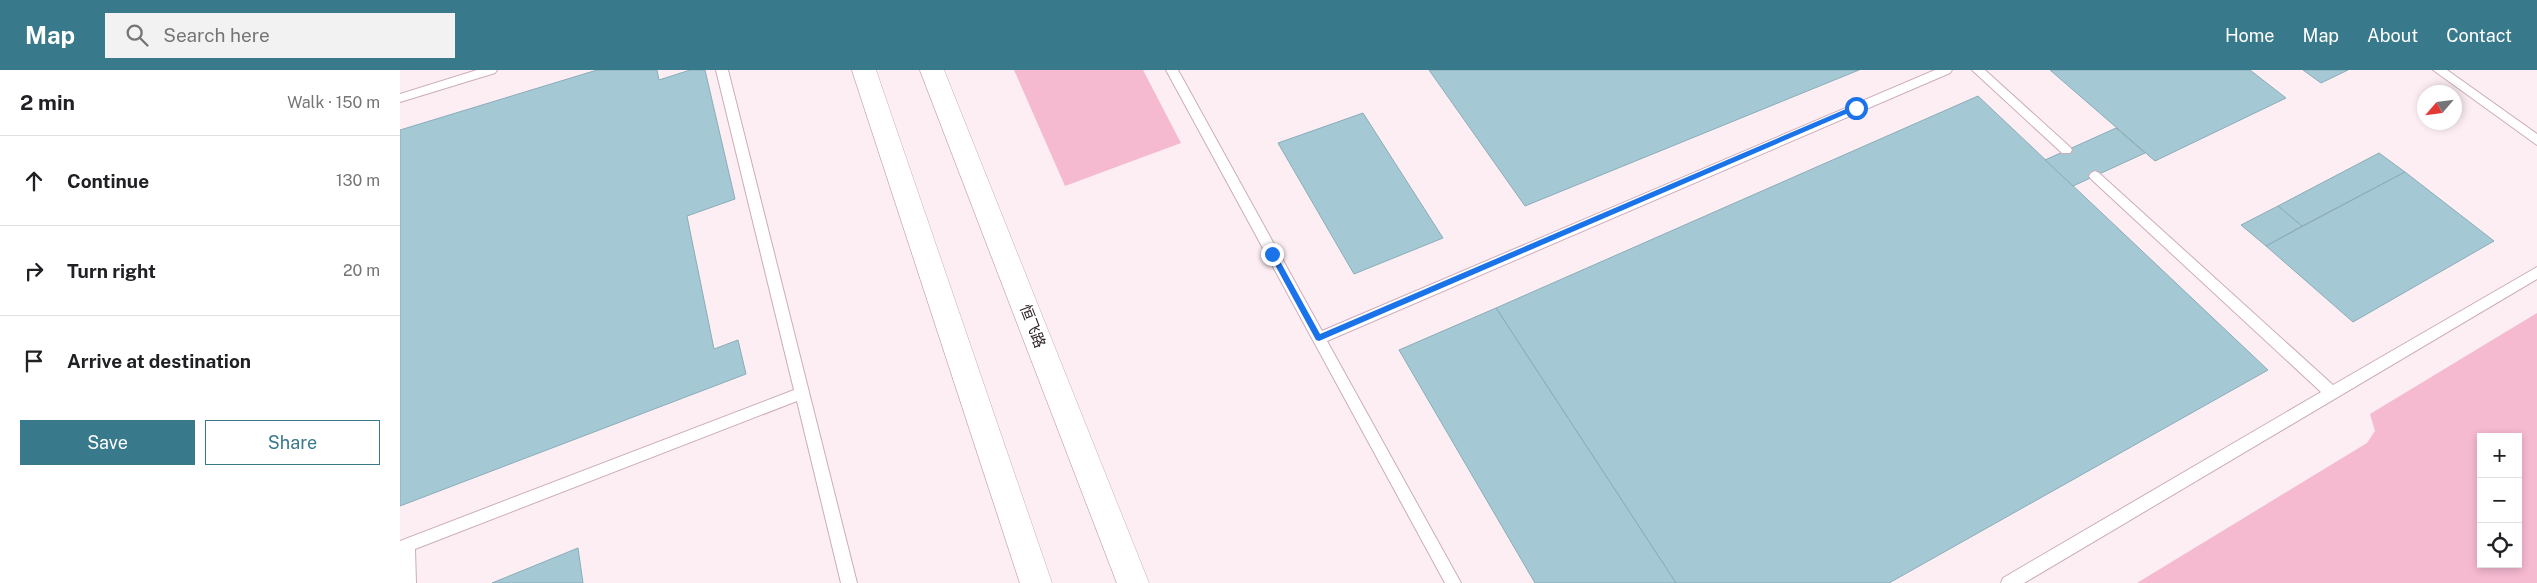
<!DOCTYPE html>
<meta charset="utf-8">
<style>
body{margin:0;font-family:"Public Sans","Noto Sans SC",sans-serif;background:#f2f2f2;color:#202124}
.controls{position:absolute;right:15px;bottom:15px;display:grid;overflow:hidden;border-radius:0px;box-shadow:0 2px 8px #0003}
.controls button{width:45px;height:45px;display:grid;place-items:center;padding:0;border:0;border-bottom:1px solid #e0e0e0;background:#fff;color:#202124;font:25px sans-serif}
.compass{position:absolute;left:2017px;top:15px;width:45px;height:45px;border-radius:50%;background:#fff;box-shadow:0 2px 8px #0003;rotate:242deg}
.stop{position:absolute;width:15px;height:15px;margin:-11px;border:4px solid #1a73e8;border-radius:50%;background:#fff}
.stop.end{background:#1a73e8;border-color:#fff;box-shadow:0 1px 5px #0008}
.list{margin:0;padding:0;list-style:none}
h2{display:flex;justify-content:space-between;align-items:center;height:65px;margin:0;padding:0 20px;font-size:21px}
h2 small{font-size:16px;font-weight:400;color:#757577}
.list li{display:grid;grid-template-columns:32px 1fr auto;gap:15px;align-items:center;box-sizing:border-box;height:90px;padding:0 20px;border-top:1px solid #e0e0e0}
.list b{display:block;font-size:19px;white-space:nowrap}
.list em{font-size:16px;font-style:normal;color:#757577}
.actions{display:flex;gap:10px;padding:15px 20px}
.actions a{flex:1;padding:11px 0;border:1px solid #39798c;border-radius:0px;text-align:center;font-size:18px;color:#39798c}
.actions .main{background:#39798c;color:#fff}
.icon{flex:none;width:28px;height:28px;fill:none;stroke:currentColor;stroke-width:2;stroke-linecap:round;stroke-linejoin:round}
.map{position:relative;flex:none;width:2137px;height:513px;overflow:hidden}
header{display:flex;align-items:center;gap:30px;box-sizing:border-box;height:70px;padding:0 25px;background:#39798c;color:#fff}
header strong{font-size:24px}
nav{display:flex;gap:28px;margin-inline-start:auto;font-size:18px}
.search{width:350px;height:45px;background:#f2f2f2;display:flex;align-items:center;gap:12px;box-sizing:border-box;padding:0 18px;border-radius:0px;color:#757577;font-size:19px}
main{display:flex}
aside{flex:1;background:#fff}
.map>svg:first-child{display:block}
</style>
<header>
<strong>Map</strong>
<div class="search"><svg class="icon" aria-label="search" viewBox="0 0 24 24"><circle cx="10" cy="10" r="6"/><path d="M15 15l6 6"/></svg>Search here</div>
<nav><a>Home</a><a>Map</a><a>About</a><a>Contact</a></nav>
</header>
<main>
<aside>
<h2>2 min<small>Walk · 150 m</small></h2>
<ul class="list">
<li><svg class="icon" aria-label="ahead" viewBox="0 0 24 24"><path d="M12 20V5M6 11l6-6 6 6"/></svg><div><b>Continue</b></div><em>130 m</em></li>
<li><svg class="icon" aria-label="right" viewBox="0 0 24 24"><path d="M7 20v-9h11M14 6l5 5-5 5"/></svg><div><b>Turn right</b></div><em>20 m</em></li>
<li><svg class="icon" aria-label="arrive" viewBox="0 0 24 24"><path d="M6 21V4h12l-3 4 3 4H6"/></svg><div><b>Arrive at destination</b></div></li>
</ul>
<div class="actions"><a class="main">Save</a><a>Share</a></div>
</aside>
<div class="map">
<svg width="2137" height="513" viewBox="0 0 2137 513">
<rect width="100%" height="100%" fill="#fceef3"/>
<g fill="#f5b9d0" fill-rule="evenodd">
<path d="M614 0H743L781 73 665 116Z"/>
<path d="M2137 243V513H1737L1967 373 1975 361 1970 344ZM2081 367H2118V494H2081Z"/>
</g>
<g fill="#a4c9d5" stroke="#89adb8">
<path d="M197 0H257L259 10 290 0H305L335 129 287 146 314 279 338 270 346 304 0 436V60Z"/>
<path d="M1029 0H1459L1125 136Z"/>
<path d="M1650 0H1850L1886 28 1755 91Z"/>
<path d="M1903 0H1948L1921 13Z"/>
<path d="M1578 26 1868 300 1489 513H1276L1096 238Z"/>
<path d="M963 43 1043 168 954 204 878 73Z"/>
<path d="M1716 58 1745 83 1673 116 1645 90Z"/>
<path d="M1979 83 2005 102 1902 156 1878 136Z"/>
<path d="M2005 102 2094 171 1953 252 1866 176Z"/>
<path d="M1878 136 1902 156 1866 176 1841 155Z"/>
<path d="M1096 238 1276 513H1135L999 280Z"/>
<path d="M178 478 183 513H92Z"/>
</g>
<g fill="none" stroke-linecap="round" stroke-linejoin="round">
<defs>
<g id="service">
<path d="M77 0H97L95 3 0 32V24Z"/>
<path d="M316 0H328L457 513H441L397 331 15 479 16 513H0V471L394 320Z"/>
<path d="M766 0H778L922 261 1535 0H1552L1550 3 927 271 1061 513H1045Z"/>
<path d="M1572 0H1585L1670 77 1672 80 1670 83H1662Z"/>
<path d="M2033 0H2047L2137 64V75Z"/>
<path d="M1695 101 1699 103 1933 315 2137 197V209L1624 513H1601L1603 508 1921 322 1691 109 1689 106 1691 103Z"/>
</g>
<g id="secondary">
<path d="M452 0H476L652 513H620Z"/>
<path d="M520 0H544L749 513H717Z"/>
</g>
</defs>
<use href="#service" stroke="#cdacb8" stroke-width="2"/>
<use href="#secondary" stroke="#cdacb8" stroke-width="1"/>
<use href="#service" fill="#fff" fill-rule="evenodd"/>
<use href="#secondary" fill="#fff" fill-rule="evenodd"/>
</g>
<path fill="#1a73e8" d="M1453 36 1460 38 919 271 916 270 869 184 875 182 920 264Z"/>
<g text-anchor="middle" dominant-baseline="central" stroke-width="4.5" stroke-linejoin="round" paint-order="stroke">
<g font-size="15" fill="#2a1e23" stroke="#fff">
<text transform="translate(633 256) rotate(69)">恒飞路</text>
</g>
</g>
</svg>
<div class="controls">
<button>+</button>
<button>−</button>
<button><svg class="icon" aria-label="locate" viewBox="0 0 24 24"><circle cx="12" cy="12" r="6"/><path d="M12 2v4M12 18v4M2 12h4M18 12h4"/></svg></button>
</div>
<svg class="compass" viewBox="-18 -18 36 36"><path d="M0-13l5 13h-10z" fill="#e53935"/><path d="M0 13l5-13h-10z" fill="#757577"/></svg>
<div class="stop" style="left:1456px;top:38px"></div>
<div class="stop end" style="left:872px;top:184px"></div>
</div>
</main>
